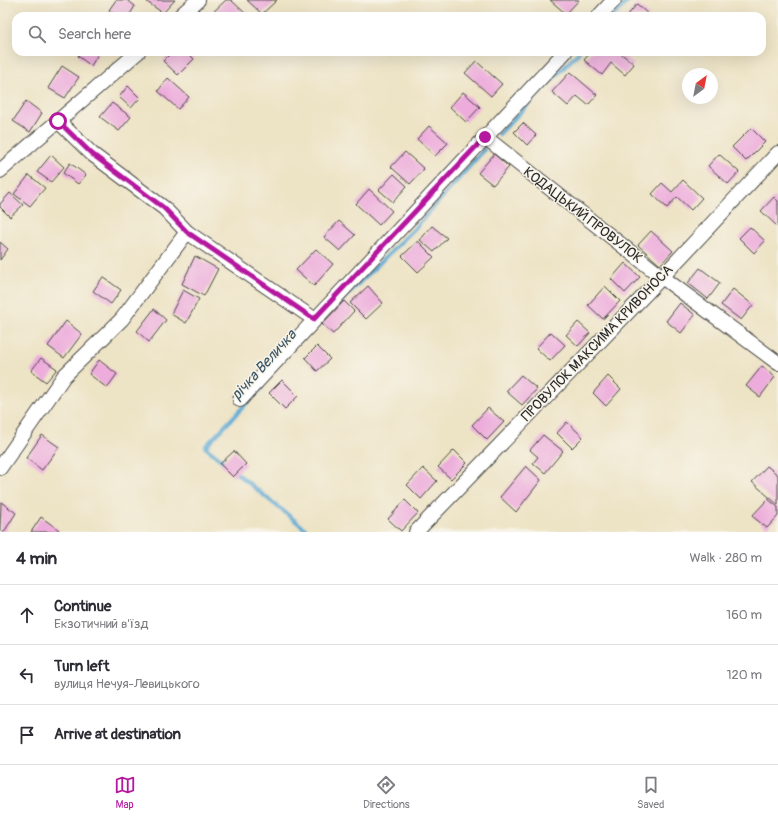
<!DOCTYPE html>
<meta charset="utf-8">
<style>
body{margin:0;font-family:Pangolin,sans-serif;background:#f2f2f3;color:#2b2b33}
.compass{position:absolute;left:682px;top:68px;width:36px;height:36px;border-radius:50%;background:#fff;box-shadow:0 4px 16px #0002;rotate:32deg}
.stop{position:absolute;width:12px;height:12px;margin:-9px;border:3px solid #b5179e;border-radius:50%;background:#fff}
.stop.end{background:#b5179e;border-color:#fff;box-shadow:0 1px 4px #0008}
.list{margin:0;padding:0;list-style:none}
h2{display:flex;justify-content:space-between;align-items:center;height:52px;margin:0;padding:0 16px;font-size:17px}
h2 small{font-size:13px;font-weight:400;color:#7c7c81}
.list li{display:grid;grid-template-columns:26px 1fr auto;gap:12px;align-items:center;box-sizing:border-box;height:60px;padding:0 16px;border-top:1px solid #e1e1e2}
.list b{display:block;font-size:15px;white-space:nowrap}
.list p{margin:0;font-size:13px;white-space:nowrap;color:#7c7c81}
.list em{font-size:13px;font-style:normal;color:#7c7c81}
.icon{flex:none;width:22px;height:22px;fill:none;stroke:currentColor;stroke-width:2;stroke-linecap:round;stroke-linejoin:round}
.map{position:relative;flex:none;width:778px;height:532px;overflow:hidden}
.search{position:absolute;background:#fff;box-shadow:0 4px 16px #0002;left:12px;right:12px;top:12px;height:44px;display:flex;align-items:center;gap:10px;box-sizing:border-box;padding:0 14px;border-radius:12px;color:#7c7c81;font-size:15px}
.sheet{height:232px;background:#fff}
nav{display:flex;justify-content:space-around;align-items:center;box-sizing:border-box;height:56px;border-top:1px solid #e1e1e2;background:#fff;font-size:11px;color:#7c7c81}
nav a{display:grid;justify-items:center;gap:2px}
nav .on{color:#b5179e}
.map>svg:first-child{display:block}
</style>
<div class="map">
<svg width="778" height="532" viewBox="0 0 778 532">
<rect width="100%" height="100%" fill="#f7f3e8"/>
<filter id="ink" filterUnits="userSpaceOnUse"><feTurbulence type="fractalNoise" baseFrequency=".025" numOctaves="2"/><feDisplacementMap in="SourceGraphic" scale="8" xChannelSelector="R" yChannelSelector="G"/><feConvolveMatrix kernelMatrix="1 2 1 2 8 2 1 2 1" color-interpolation-filters="sRGB"/></filter>
<filter id="wash" filterUnits="userSpaceOnUse"><feTurbulence type="fractalNoise" baseFrequency=".012" numOctaves="4" result="noise"/><feDisplacementMap in="SourceGraphic" scale="16" xChannelSelector="R" yChannelSelector="G"/><feGaussianBlur stdDeviation="0.9" result="paint"/><feColorMatrix in="noise" values="0 0 0 0 0 0 0 0 0 0 0 0 0 0 0 0 0 1.4 0 .05"/><feComposite in="paint" operator="in"/></filter>
<g filter="url(#wash)">
<rect width="100%" height="100%" fill="#ede3c5"/>
<g fill="none" stroke-linecap="round" stroke-linejoin="round">
<g stroke="#5baad5" stroke-width="4">
<path d="M613 16 629 0"/>
<path d="M499 134 579 52"/>
<path d="M341 301 415 228 484 150"/>
<path d="M226 464 205 447 262 387"/>
<path d="M234 471 309 532"/>
</g>
</g>
<g id="blocks">
<g fill="#edacdc">
<path d="M116 0H127L135 6 129 16H117L109 10Z"/>
<path d="M149 0H175L163 13 147 2Z"/>
<path d="M226 0H231L247 15 213 16 211 14Z"/>
<path d="M247 0H277L262 14Z"/>
<path d="M550 0H579L566 14Z"/>
<path d="M637 4 650 16H627Z"/>
<path d="M80 52H99L91 66 78 56Z"/>
<path d="M172 52H187L194 59 178 75 163 61Z"/>
<path d="M591 52H619L634 64 625 75 611 63 602 75 584 60Z"/>
<path d="M476 61 502 84 491 96 465 73Z"/>
<path d="M62 66 79 77 65 98 48 88Z"/>
<path d="M570 72 597 95 588 105 577 96 568 106 552 92Z"/>
<path d="M168 78 189 97 178 109 158 91Z"/>
<path d="M128 86 140 98 131 108 119 97Z"/>
<path d="M463 92 480 107 466 122 450 107Z"/>
<path d="M26 101 42 113 30 132 13 121Z"/>
<path d="M112 103 131 117 119 131 100 117Z"/>
<path d="M523 123 536 135 527 145 514 132Z"/>
<path d="M429 126 448 143 435 156 417 139Z"/>
<path d="M751 128 765 142 746 161 732 147Z"/>
<path d="M405 152 424 169 410 184 391 167Z"/>
<path d="M494 154 509 167 493 185 478 173Z"/>
<path d="M719 154 739 172 728 184 708 166Z"/>
<path d="M51 155 64 167 51 182 37 172Z"/>
<path d="M70 163 86 175 78 184 63 173Z"/>
<path d="M394 174 407 186 393 202 379 190Z"/>
<path d="M29 175 45 188 30 206 14 194Z"/>
<path d="M683 180 702 198 691 210 677 197 667 208 652 194 662 183 672 192Z"/>
<path d="M369 189 392 211 379 225 356 204Z"/>
<path d="M10 193 23 205 10 217 0 207V204Z"/>
<path d="M774 197 778 201V227L761 211Z"/>
<path d="M339 221 355 235 340 251 324 237Z"/>
<path d="M432 226 447 238 434 252 420 240Z"/>
<path d="M750 227 765 241 754 253 739 238Z"/>
<path d="M651 231 673 251 660 265 638 245Z"/>
<path d="M418 241 434 257 418 272 402 256Z"/>
<path d="M0 242 8 249 0 260Z"/>
<path d="M316 249 333 264 314 286 296 270Z"/>
<path d="M195 256 218 269 204 296 182 284Z"/>
<path d="M625 263 640 277 625 293 611 279Z"/>
<path d="M700 268 720 283 708 299 688 283Z"/>
<path d="M103 277 121 290 111 304 93 291Z"/>
<path d="M368 286 383 303 366 319 350 303Z"/>
<path d="M605 286 620 301 603 319 588 305Z"/>
<path d="M733 289 753 305 741 320 721 305Z"/>
<path d="M183 290 199 299 186 323 171 314Z"/>
<path d="M344 301 354 311 333 334 322 324Z"/>
<path d="M680 303 695 315 681 333 666 321Z"/>
<path d="M154 309 166 320 149 342 137 331Z"/>
<path d="M66 321 82 334 64 358 48 346Z"/>
<path d="M578 322 590 333 578 346 566 335Z"/>
<path d="M551 332 565 345 550 361 536 348Z"/>
<path d="M317 346 330 359 317 371 305 358Z"/>
<path d="M41 358 57 369 46 382 31 371Z"/>
<path d="M99 360 117 374 107 388 89 374Z"/>
<path d="M762 366 775 377 760 397 746 386Z"/>
<path d="M521 375 537 389 522 405 506 391Z"/>
<path d="M608 376 621 389 606 406 593 393Z"/>
<path d="M282 380 298 396 285 409 269 393Z"/>
<path d="M488 408 504 422 487 440 472 425Z"/>
<path d="M567 422 583 437 572 448 557 433Z"/>
<path d="M42 435 59 447 42 470 26 458Z"/>
<path d="M543 435 563 451 545 473 533 463 538 457 530 450Z"/>
<path d="M454 450 467 463 451 479 438 467Z"/>
<path d="M234 451 246 464 233 477 220 464Z"/>
<path d="M526 466 541 480 516 512 500 497Z"/>
<path d="M767 466 778 475V505L752 482Z"/>
<path d="M423 468 437 481 421 499 407 485Z"/>
<path d="M768 499 778 507V516L767 528 752 516Z"/>
<path d="M405 500 418 513 401 531 388 519Z"/>
<path d="M1 502 16 513 4 532 0 531Z"/>
<path d="M41 517 59 530 57 532H31Z"/>
</g>
</g>
</g>
<g filter="url(#ink)">
<use href="#blocks" fill-opacity="0" stroke="#484742" stroke-width="1"/>
<g fill="none" stroke-linecap="round" stroke-linejoin="round">
<defs>
<g id="minor">
<path d="M180 16 198 0"/>
<path d="M599 16 614 0"/>
<path d="M58 121 92 154 164 208 187 232 314 319"/>
<path d="M485 137 662 277 778 363"/>
<path d="M0 171 138 52"/>
<path d="M240 400 565 52"/>
<path d="M0 468 64 376 122 319 187 232"/>
<path d="M416 532 662 277 778 153"/>
</g>
</defs>
<use href="#minor" stroke="#484742" stroke-width="16"/>
<use href="#minor" stroke="#fff" stroke-width="14"/>
</g>
</g>
<g fill="none" stroke-linecap="round" stroke-linejoin="round" filter="url(#ink)">
<path stroke="#b5179e" stroke-width="5" d="M58 121 92 154 164 208 187 232 314 319 485 137"/>
</g>
<g text-anchor="middle" dominant-baseline="central" stroke-width="3" stroke-linejoin="round" paint-order="stroke">
<g font-size="14" fill="#2b2b2b" stroke="#f7f3e8">
<text transform="translate(583 215) rotate(38)">КОДАЦЬКИЙ ПРОВУЛОК</text>
<text transform="translate(597 343) rotate(-46)">ПРОВУЛОК МАКСИМА КРИВОНОСА</text>
</g>
<g font-size="15" font-style="italic" fill="#3c5766" stroke="#f7f3e8">
<text transform="translate(264 365) rotate(-48)">річка Величка</text>
</g>
</g>
</svg>
<svg class="compass" viewBox="-18 -18 36 36"><path d="M0-13l5 13h-10z" fill="#e53935"/><path d="M0 13l5-13h-10z" fill="#7c7c81"/></svg>
<div class="stop" style="left:58px;top:121px"></div>
<div class="stop end" style="left:485px;top:137px"></div>
<div class="search"><svg class="icon" aria-label="search" viewBox="0 0 24 24"><circle cx="10" cy="10" r="6"/><path d="M15 15l6 6"/></svg>Search here</div>
</div>
<section class="sheet">
<h2>4 min<small>Walk · 280 m</small></h2>
<ul class="list">
<li><svg class="icon" aria-label="ahead" viewBox="0 0 24 24"><path d="M12 20V5M6 11l6-6 6 6"/></svg><div><b>Continue</b><p>Екзотичний в'їзд</p></div><em>160 m</em></li>
<li><svg class="icon" aria-label="left" viewBox="0 0 24 24"><path d="M17 20v-9H6M10 6l-5 5 5 5"/></svg><div><b>Turn left</b><p>вулиця Нечуя-Левицького</p></div><em>120 m</em></li>
<li><svg class="icon" aria-label="arrive" viewBox="0 0 24 24"><path d="M6 21V4h12l-3 4 3 4H6"/></svg><div><b>Arrive at destination</b></div></li>
</ul>
</section>
<nav>
<a class="on"><svg class="icon" aria-label="map" viewBox="0 0 24 24"><path d="M3 6l6-2 6 2 6-2v14l-6 2-6-2-6 2zM9 4v14M15 6v14"/></svg>Map</a>
<a><svg class="icon" aria-label="directions" viewBox="0 0 24 24"><path d="M12 3l9 9-9 9-9-9zM9 14v-3h6M13 9l2 2-2 2"/></svg>Directions</a>
<a><svg class="icon" aria-label="saved" viewBox="0 0 24 24"><path d="M7 4h10v16l-5-4-5 4z"/></svg>Saved</a>
</nav>
